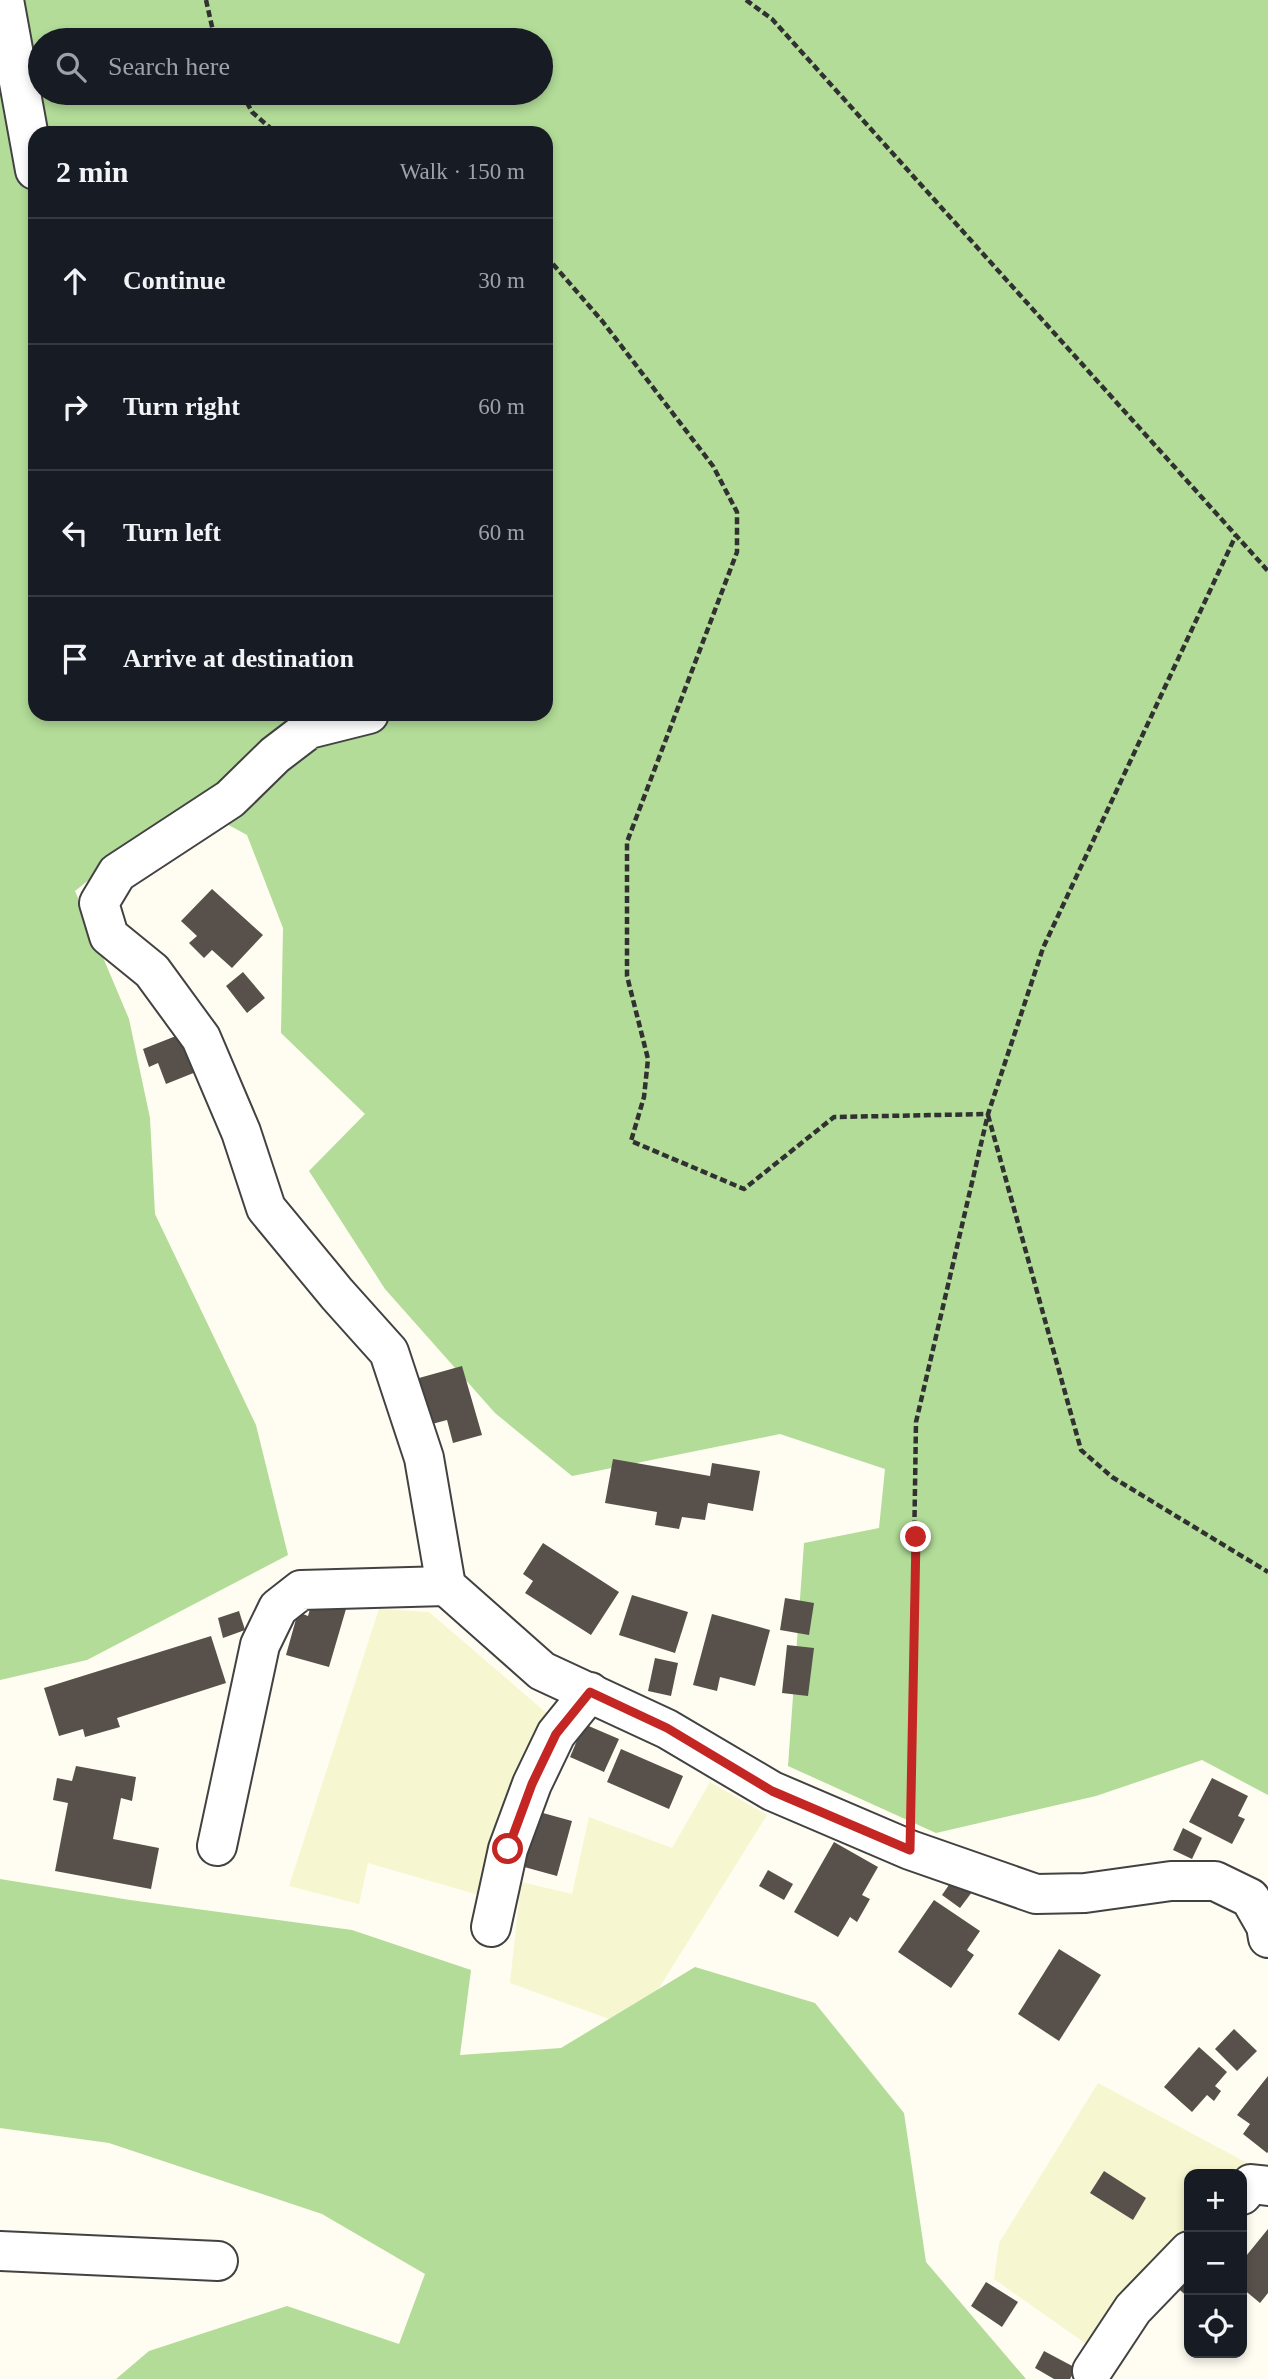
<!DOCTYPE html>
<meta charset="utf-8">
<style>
body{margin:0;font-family:"Times New Roman",serif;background:#20242c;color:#f1f3f6}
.controls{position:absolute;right:21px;bottom:21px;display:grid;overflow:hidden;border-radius:14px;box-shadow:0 4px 10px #0003}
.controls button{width:63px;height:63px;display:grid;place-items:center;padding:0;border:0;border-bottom:2px solid #363941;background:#171b24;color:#f1f3f6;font:35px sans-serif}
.stop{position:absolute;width:21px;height:21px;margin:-16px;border:5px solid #c42723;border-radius:50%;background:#fff}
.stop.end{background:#c42723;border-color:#fff;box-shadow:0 2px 7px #0008}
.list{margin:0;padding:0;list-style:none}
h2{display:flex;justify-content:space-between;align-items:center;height:91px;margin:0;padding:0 28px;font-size:30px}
h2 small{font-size:23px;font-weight:400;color:#9ea1a6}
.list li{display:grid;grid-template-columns:46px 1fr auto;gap:21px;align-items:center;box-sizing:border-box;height:126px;padding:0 28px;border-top:2px solid #363941}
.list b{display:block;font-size:26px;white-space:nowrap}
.list em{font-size:23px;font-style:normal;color:#9ea1a6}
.icon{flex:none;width:38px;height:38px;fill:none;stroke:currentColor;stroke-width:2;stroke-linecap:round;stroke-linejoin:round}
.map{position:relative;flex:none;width:1268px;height:2379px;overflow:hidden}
.search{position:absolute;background:#171b24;box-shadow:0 4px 10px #0003;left:28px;top:28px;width:525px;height:77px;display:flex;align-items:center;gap:18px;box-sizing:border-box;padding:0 24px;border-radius:38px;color:#9ea1a6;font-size:26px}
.panel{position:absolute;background:#171b24;box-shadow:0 4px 10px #0003;left:28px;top:126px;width:525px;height:595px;border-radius:21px}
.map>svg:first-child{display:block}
</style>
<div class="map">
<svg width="1268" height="2379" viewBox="0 0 1268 2379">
<rect width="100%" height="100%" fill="#fffdf1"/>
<g fill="#f6f6d0">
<path d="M379 1609 429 1612 550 1716 479 1895 368 1863 359 1904 289 1886Z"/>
<path d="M710 1782 767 1815 634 2028 510 1983 521 1882 572 1894 589 1817 672 1848Z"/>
<path d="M1098 2083 1249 2164 1242 2177V2174H1189V2238L1092 2348 994 2279 999 2243Z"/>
</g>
<g fill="#b2dc98" fill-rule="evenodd">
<path d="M0 0H1268V1795L1202 1760 1096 1796 936 1833 788 1766 804 1543 879 1528 885 1469 780 1434 572 1476 495 1413 385 1289 309 1171 365 1114 281 1033 283 928 247 835 212 816 141 838 75 891 129 1019 150 1118 155 1214 256 1425 288 1555 87 1660 0 1680ZM40 40H541V93H40ZM35 133H546V714H35Z"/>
<path d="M0 1879 130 1900 352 1930 471 1970 460 2055 561 2048 695 1967 815 2003 904 2113 926 2262 1026 2379H116L149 2351 287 2306 399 2344 425 2274 322 2214 109 2143 0 2128Z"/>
</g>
<g fill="#58514b">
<path d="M212 889 263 935 232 968 212 950 204 958 189 943 197 936 181 921Z"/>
<path d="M243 972 265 998 247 1013 226 986Z"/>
<path d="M181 1034 196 1072 166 1084 158 1063 149 1067 143 1049Z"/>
<path d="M462 1366 482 1435 453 1443 447 1420 432 1424 419 1378Z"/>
<path d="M613 1459 710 1476 712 1463 760 1471 753 1511 708 1503 705 1520 682 1517 679 1529 655 1525 657 1512 605 1503Z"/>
<path d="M543 1543 619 1592 591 1635 525 1593 533 1581 523 1574Z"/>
<path d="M632 1595 688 1612 675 1653 619 1635Z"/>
<path d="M785 1598 814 1603 809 1635 780 1630Z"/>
<path d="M313 1599 346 1609 329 1667 286 1655 298 1612 308 1616Z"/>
<path d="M239 1611 245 1630 223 1638 218 1618Z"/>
<path d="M712 1614 770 1630 755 1686 720 1677 717 1691 693 1685Z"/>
<path d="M211 1636 226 1683 117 1718 120 1727 85 1737 83 1729 59 1736 44 1688Z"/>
<path d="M787 1645 814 1648 808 1696 782 1693Z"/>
<path d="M655 1658 678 1663 671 1696 648 1691Z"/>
<path d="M584 1724 619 1739 604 1772 570 1757Z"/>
<path d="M621 1749 683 1776 669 1809 607 1782Z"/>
<path d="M76 1766 136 1777 132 1801 121 1798 113 1839 159 1848 151 1889 55 1871 68 1803 53 1800 57 1778 72 1781Z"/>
<path d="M1212 1778 1248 1796 1238 1816 1245 1819 1232 1844 1189 1822Z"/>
<path d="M532 1810 572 1821 557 1876 517 1865Z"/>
<path d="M1183 1828 1202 1838 1192 1859 1173 1850Z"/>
<path d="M834 1842 878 1867 862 1895 870 1899 857 1922 850 1917 838 1937 794 1912Z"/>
<path d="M768 1870 793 1884 784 1900 759 1886Z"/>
<path d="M953 1879 972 1892 960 1908 942 1895Z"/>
<path d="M934 1900 980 1931 967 1950 974 1955 951 1988 898 1952Z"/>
<path d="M1059 1949 1101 1975 1059 2041 1018 2014Z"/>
<path d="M1234 2029 1257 2051 1237 2071 1215 2049Z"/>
<path d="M1199 2047 1227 2072 1215 2086 1221 2091 1214 2101 1207 2095 1192 2112 1164 2087Z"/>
<path d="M1268 2076V2152L1267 2153 1243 2134 1250 2124 1237 2115Z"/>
<path d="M1104 2171 1146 2198 1133 2220 1090 2193Z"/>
<path d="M1268 2229V2293L1260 2303 1242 2288V2261Z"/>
<path d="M1181 2274 1189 2281V2298L1173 2284Z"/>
<path d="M986 2282 1018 2302 1002 2327 971 2306Z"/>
<path d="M1044 2351 1076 2368 1070 2379H1054L1035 2368Z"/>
</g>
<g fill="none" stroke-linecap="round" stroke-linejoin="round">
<defs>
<g id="minor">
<path d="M4 0 35 170"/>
<path d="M369 714 309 729 275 755 230 799 117 873 99 903 109 936 152 971 201 1038 241 1132 266 1208 337 1294 389 1352 424 1458 446 1586 542 1671 667 1729 772 1791 910 1850 1036 1894 1085 1893 1171 1881H1215L1250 1898 1266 1926 1268 1938"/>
<path d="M217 1846 260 1645 278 1608 301 1590 446 1586"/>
<path d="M491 1927 508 1849 532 1784 556 1734 590 1692"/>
<path d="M1242 2195 1251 2184 1268 2186"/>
<path d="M0 2251 218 2261"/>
<path d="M1092 2371 1133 2309 1189 2251"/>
</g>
</defs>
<use href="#minor" stroke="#424242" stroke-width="42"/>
<g stroke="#313131" stroke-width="4.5" stroke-dasharray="7 3.5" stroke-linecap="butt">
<path d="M206 0 215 40"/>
<path d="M746 0 772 19 1268 571"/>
<path d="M242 93 252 112 276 133"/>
<path d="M546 256 603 322 713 466 737 512V552L627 842V976L648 1059 644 1097 631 1141 744 1189 834 1117 988 1114"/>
<path d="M988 1115 1081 1450 1112 1477 1268 1572"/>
<path d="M910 1811 916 1422 988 1114 1043 948 1236 535"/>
</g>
<use href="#minor" stroke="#fff" stroke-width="38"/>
</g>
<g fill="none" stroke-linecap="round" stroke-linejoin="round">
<path stroke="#c42723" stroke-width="9" d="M508 1849 532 1784 556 1734 590 1692 667 1728 772 1791 910 1850 916 1537"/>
</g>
</svg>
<div class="controls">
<button>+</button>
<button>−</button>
<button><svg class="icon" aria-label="locate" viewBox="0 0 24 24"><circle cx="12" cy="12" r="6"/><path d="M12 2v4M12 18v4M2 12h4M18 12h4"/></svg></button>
</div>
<div class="stop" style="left:508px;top:1849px"></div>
<div class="stop end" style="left:916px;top:1537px"></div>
<div class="search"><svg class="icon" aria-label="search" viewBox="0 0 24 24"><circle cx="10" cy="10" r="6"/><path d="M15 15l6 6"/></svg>Search here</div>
<section class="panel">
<h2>2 min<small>Walk · 150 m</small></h2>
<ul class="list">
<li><svg class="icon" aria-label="ahead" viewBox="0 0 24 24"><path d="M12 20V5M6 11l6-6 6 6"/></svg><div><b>Continue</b></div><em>30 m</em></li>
<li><svg class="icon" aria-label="right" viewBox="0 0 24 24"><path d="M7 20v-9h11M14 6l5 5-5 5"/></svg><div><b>Turn right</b></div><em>60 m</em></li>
<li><svg class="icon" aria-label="left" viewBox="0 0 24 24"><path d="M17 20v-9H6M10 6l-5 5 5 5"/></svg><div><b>Turn left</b></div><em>60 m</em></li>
<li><svg class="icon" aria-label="arrive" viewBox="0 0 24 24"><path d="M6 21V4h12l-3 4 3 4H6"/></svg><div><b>Arrive at destination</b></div></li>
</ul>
</section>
</div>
